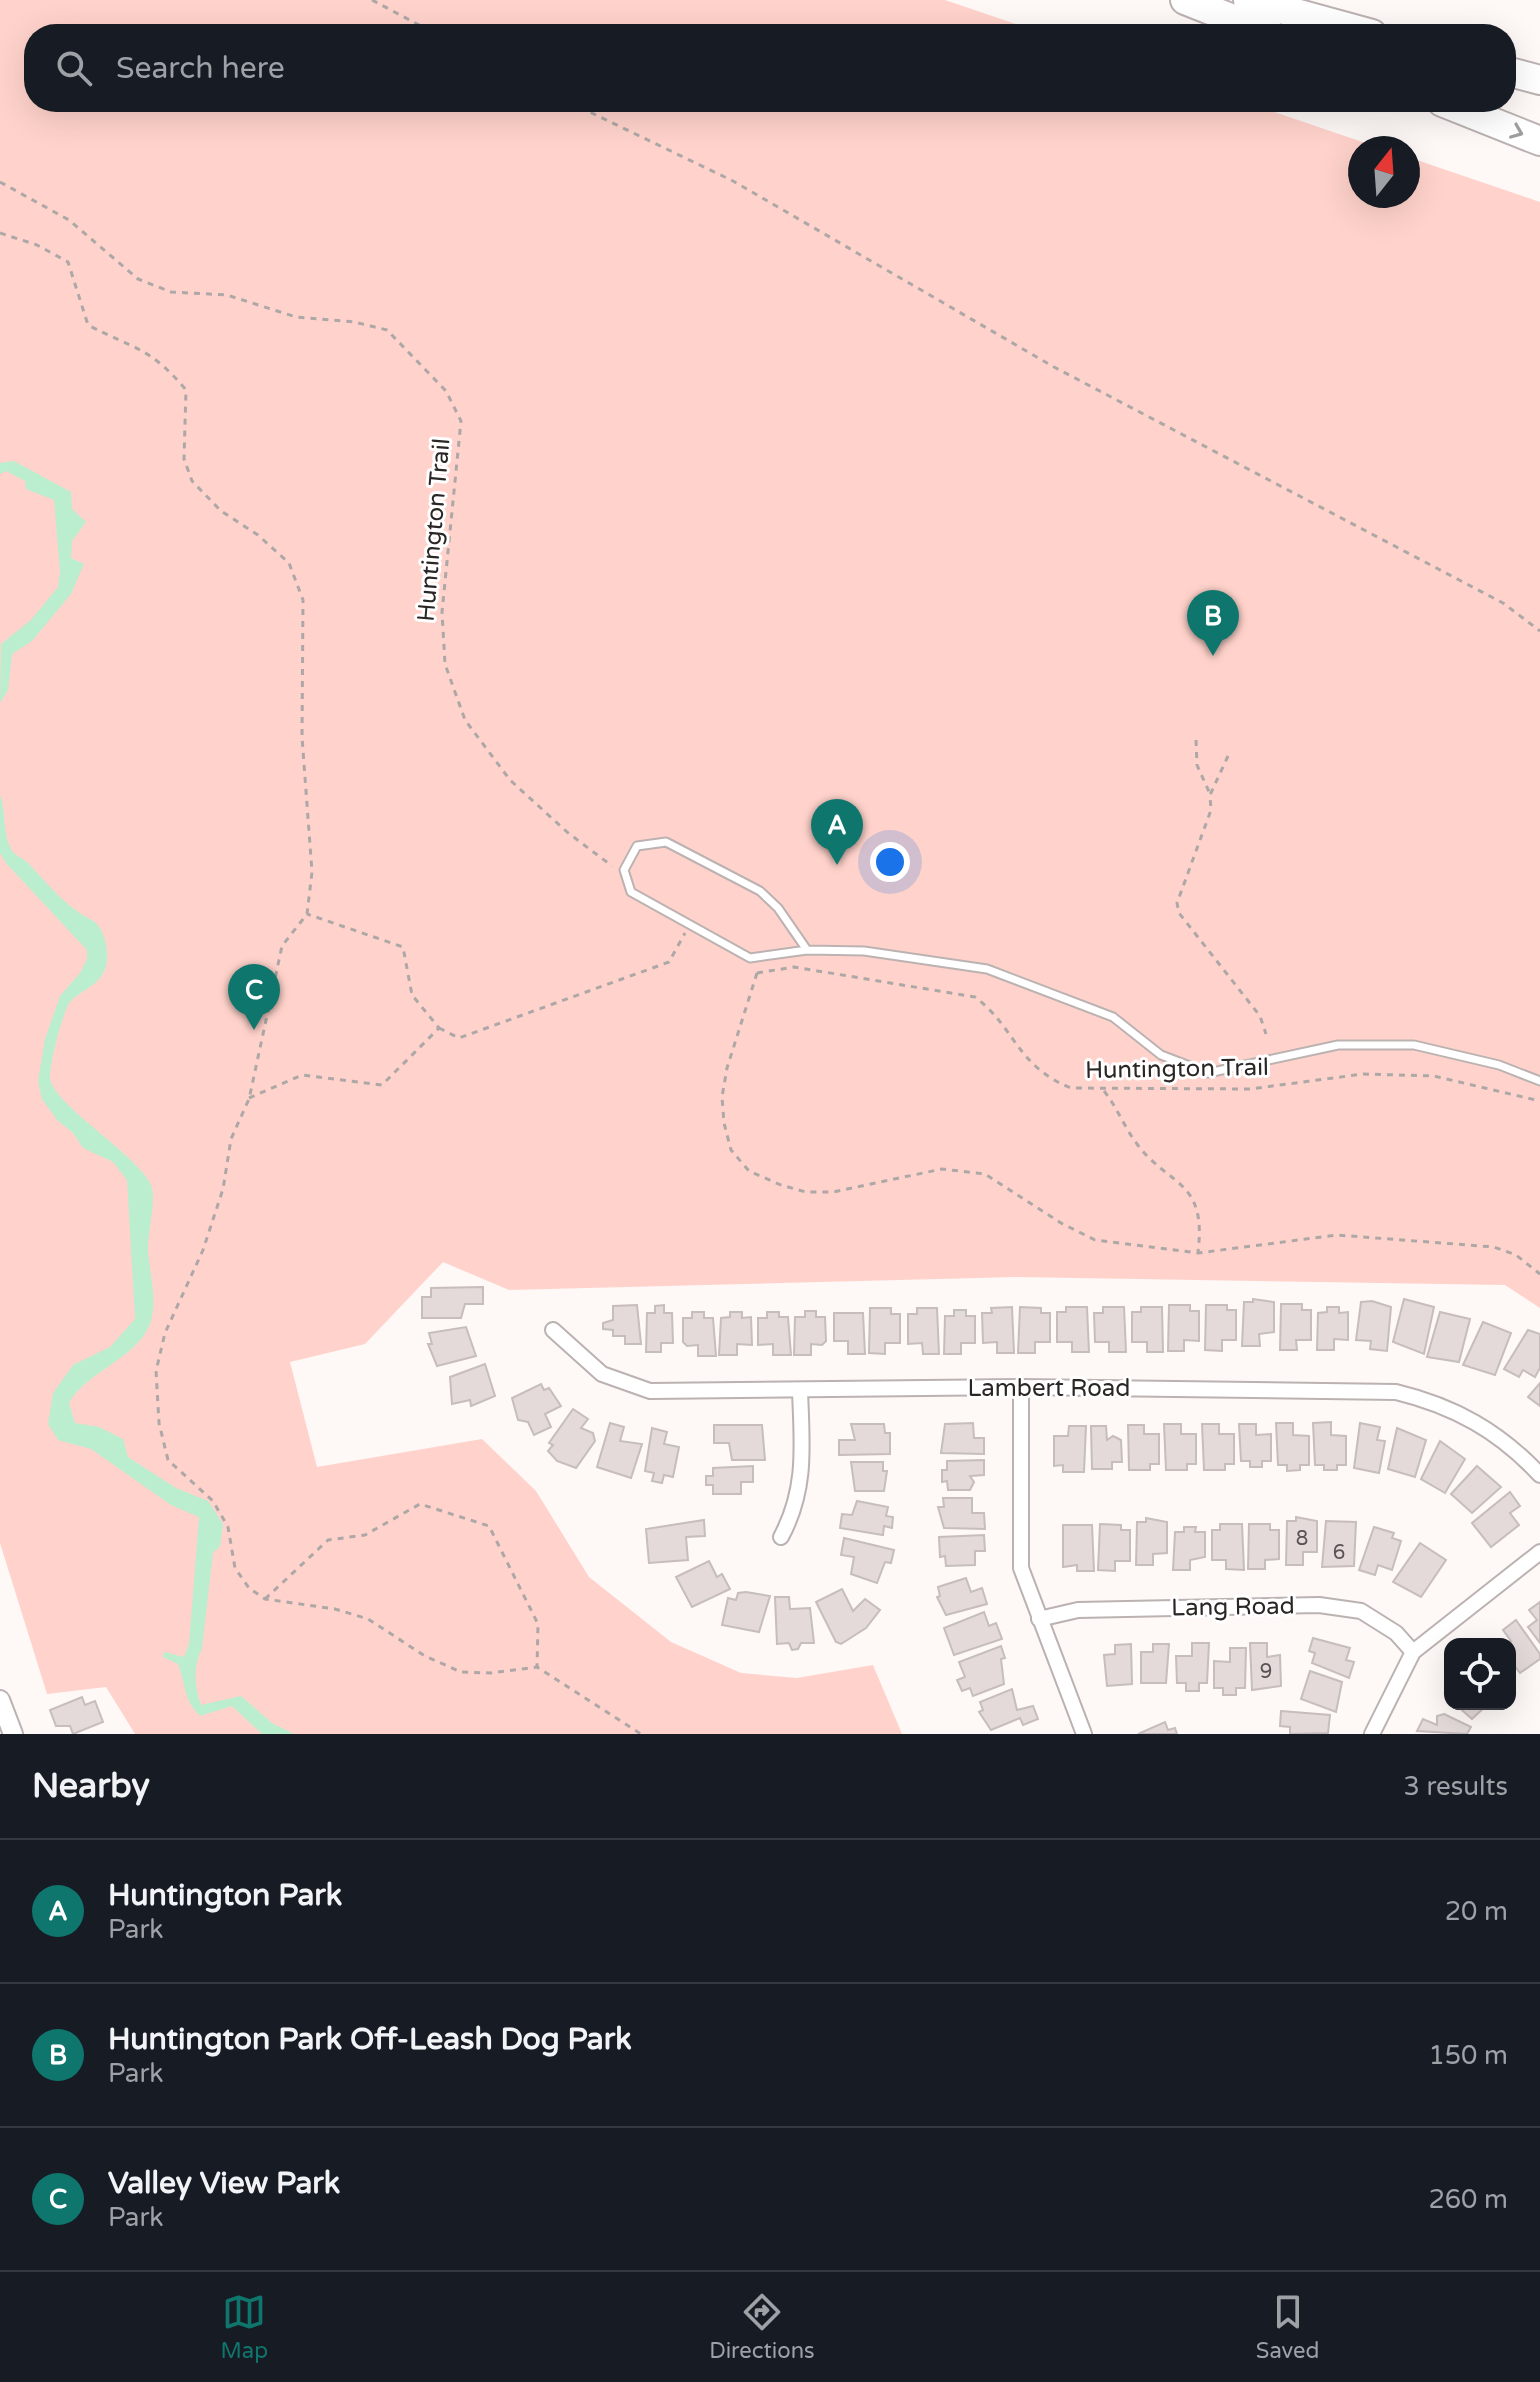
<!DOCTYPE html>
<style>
body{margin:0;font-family:"Varela Round",sans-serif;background:#242831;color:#f1f3f6}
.controls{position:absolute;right:24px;bottom:24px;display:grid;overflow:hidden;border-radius:16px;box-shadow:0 8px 32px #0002}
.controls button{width:72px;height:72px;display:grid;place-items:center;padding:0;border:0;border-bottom:2px solid #363941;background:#171b24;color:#f1f3f6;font:40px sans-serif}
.compass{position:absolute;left:1348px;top:136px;width:72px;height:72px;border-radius:50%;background:#171b24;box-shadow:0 8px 32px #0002;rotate:17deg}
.you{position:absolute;left:890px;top:862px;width:28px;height:28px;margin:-20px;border:6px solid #fff;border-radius:50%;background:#1a73e8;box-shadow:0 0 0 12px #1a73e833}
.badge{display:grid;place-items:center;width:52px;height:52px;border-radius:50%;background:#0f766e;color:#fff;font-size:26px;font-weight:700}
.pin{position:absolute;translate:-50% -66px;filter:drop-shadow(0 2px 4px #0008)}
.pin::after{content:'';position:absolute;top:42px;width:28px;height:24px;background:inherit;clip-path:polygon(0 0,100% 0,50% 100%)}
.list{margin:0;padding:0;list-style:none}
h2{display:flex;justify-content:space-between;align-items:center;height:104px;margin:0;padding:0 32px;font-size:34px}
h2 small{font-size:26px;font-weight:400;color:#9ea1a6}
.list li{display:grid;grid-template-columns:52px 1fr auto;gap:24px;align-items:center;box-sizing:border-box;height:144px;padding:0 32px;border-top:2px solid #363941}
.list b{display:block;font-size:30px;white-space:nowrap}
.list p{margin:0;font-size:26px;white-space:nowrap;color:#9ea1a6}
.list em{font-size:26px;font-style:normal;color:#9ea1a6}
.icon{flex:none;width:44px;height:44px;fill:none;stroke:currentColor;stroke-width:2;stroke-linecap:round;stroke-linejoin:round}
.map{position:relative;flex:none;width:1540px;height:1734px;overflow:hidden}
.search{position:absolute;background:#171b24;box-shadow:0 8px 32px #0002;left:24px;right:24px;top:24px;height:88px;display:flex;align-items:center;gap:20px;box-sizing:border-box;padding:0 28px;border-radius:32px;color:#9ea1a6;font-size:30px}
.sheet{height:536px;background:#171b24}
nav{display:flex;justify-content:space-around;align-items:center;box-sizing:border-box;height:112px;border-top:2px solid #363941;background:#171b24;font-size:22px;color:#9ea1a6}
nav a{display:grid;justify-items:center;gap:4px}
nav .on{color:#0f766e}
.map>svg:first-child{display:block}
</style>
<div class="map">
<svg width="1540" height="1734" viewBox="0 0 1540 1734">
<rect width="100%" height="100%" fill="#fef8f7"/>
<path fill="#ffd3cb" d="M0 0H945L1045 34H34V102H1245L1380 148H1360V196H1408V157L1540 202V1308L1505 1285 1017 1277 509 1290 443 1262 365 1344 290 1362 317 1467 482 1439 536 1491 589 1577 671 1642 741 1673 797 1678 873 1665 902 1734H135L106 1687 47 1694 0 1543Z"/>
<g fill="#bbedcf">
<path d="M14 461 71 492 72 509 86 522 72 541 71 558 84 564 71 594 32 641 12 654 8 690 0 703 1 644 31 620 58 587 60 572 54 500 26 489 25 481 6 471 0 474V463Z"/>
<path d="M0 795C7 813 1 837 14 853 18 857 25 859 29 864 46 882 60 900 81 914 86 918 92 919 96 923 106 933 110 957 105 969 99 986 81 990 70 1002 63 1011 49 1065 50 1078 53 1105 137 1154 151 1185 157 1199 147 1234 148 1252 150 1274 158 1303 150 1324 136 1359 87 1371 69 1403L75 1423 99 1427 123 1439 128 1457 176 1488 208 1501 223 1524 220 1546 213 1553 202 1648C193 1667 194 1686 201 1705L241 1696 272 1723 294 1734H262L232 1706 200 1716C183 1699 186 1685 178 1664L163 1657 164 1652 184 1657 189 1644 199 1517 171 1505 91 1449 58 1440 48 1424 53 1393 73 1365 110 1347 135 1319 127 1180 113 1162 83 1148 73 1133 57 1120 42 1099 38 1081 45 1039 60 996 80 973 87 959V950L5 862 0 853Z"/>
</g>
<g fill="#e3dad9" stroke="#c6bdbc" stroke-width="2">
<path d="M483 1287V1304H465L461 1318H422V1297H431V1288Z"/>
<path d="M1253 1299 1274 1302V1332L1259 1334 1260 1346H1242L1244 1302H1253Z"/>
<path d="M1404 1299 1434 1307 1424 1354 1393 1342Z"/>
<path d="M1361 1302 1372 1301 1391 1307 1387 1351 1370 1349 1371 1341 1356 1340Z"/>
<path d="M1281 1304H1302V1310H1311V1340H1296L1297 1350H1280Z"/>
<path d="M637 1305 641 1344H625V1336H613V1330L603 1329V1323L613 1320V1306Z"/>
<path d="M664 1305V1313H672L673 1343H661V1352H646L647 1313H655V1306Z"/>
<path d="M1169 1305H1190V1311H1199V1341L1184 1340V1351H1168Z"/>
<path d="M1206 1305H1227V1310H1236V1340H1222V1351L1205 1350Z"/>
<path d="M1012 1307 1014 1353H997V1342L983 1343 982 1313H992L991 1308Z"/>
<path d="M1020 1307 1041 1308V1313H1050V1342H1035V1353H1018Z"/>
<path d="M1066 1307H1087L1089 1352H1072V1342H1057V1312H1066Z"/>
<path d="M1103 1307H1124L1126 1352H1109V1342H1095L1094 1313H1103Z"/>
<path d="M1141 1307H1162L1163 1352H1147V1342H1132V1312H1141Z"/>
<path d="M1327 1307H1339V1313L1348 1312V1340L1334 1339V1350H1317L1318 1313 1327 1312Z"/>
<path d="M870 1308H891V1314H900V1343H885V1354L869 1353Z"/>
<path d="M917 1308H937L939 1354H923L922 1343 908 1344V1314H917Z"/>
<path d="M954 1310H966V1316H975V1343H961V1354H944L945 1316H954Z"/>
<path d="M805 1311H816V1317H825L826 1341 822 1345 811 1344V1355H794L795 1317H805Z"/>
<path d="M692 1312H704V1318H713L716 1356H698V1345L687 1346 683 1342V1318H692Z"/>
<path d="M730 1312H742V1318L751 1317 752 1345 737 1344V1355H719L721 1318 730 1317Z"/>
<path d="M767 1312H779V1317H788L791 1355H773V1344L758 1345V1318H767Z"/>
<path d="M1440 1312 1470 1319 1459 1362 1427 1357Z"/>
<path d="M834 1313H863L865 1354H848V1341H834Z"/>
<path d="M1483 1322 1511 1333 1495 1375 1463 1365Z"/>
<path d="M466 1327 476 1356 437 1366 428 1344H432L429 1333Z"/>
<path d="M1528 1330 1540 1334V1368L1535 1377 1523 1370 1519 1377 1504 1369Z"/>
<path d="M485 1364 495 1396 471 1406 470 1400 452 1404 450 1377Z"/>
<path d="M1540 1383V1406L1528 1397Z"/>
<path d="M541 1384 544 1390 549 1388 561 1406 545 1414 551 1427 534 1435 528 1422 518 1420 512 1398Z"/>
<path d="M573 1409 588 1419 581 1428 593 1433 595 1441 576 1468 557 1461 548 1451 553 1445 549 1443Z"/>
<path d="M1331 1422V1435L1346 1436V1465H1337V1470H1324V1465H1315L1313 1423Z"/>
<path d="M610 1423 624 1427 620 1441 642 1444 631 1478 597 1467Z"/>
<path d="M973 1423 974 1438H984V1454L941 1453 945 1424Z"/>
<path d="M1276 1423H1293V1435L1309 1436V1465H1300V1470L1287 1471V1465H1278Z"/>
<path d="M1360 1423 1380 1427 1377 1440 1385 1441 1379 1473 1354 1468Z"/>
<path d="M851 1424H884L885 1433H890V1454L839 1455V1440H855Z"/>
<path d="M1164 1424H1181V1434H1196V1464H1187V1470H1166Z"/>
<path d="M1202 1424H1219V1434H1234V1464H1225V1470H1204Z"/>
<path d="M1239 1424H1256V1435L1271 1434V1461H1262V1467H1250V1461H1241Z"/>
<path d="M714 1425H762L765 1460H732L729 1443H714Z"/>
<path d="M1128 1425H1144V1434H1159V1464H1150V1470H1129Z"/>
<path d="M1069 1426H1086L1084 1472H1063V1465L1054 1466V1436H1068Z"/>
<path d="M1091 1426H1106L1107 1440 1113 1436 1121 1440 1122 1462H1112V1469H1092Z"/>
<path d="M652 1428 667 1432 664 1444 679 1447 673 1477 664 1475 662 1483 652 1481 654 1473 645 1471Z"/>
<path d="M1397 1428 1426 1440 1415 1477 1388 1469Z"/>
<path d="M1440 1441 1465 1459 1445 1493 1421 1479Z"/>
<path d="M984 1460V1475L970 1476 974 1482 970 1490H948L947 1481 942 1482V1470H947V1461Z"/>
<path d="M851 1462H883V1471H887L884 1491H855Z"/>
<path d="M753 1466V1482H741V1494H713V1485H706V1476H713V1468Z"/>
<path d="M1477 1466 1501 1487 1472 1513 1451 1494Z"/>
<path d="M1510 1492 1520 1506 1510 1513 1519 1525 1491 1547 1472 1523Z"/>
<path d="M943 1498H972V1513H984L985 1529 944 1528 938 1507H944Z"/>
<path d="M857 1501 888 1507 886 1516 893 1517 892 1528 884 1526 883 1535 840 1528 842 1514 852 1515Z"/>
<path d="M1296 1517 1317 1521V1552H1303V1565H1286L1287 1521H1296Z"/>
<path d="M1146 1518 1167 1522V1553L1153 1554V1565H1136L1137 1522H1146Z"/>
<path d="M704 1520 705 1536 686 1537 688 1560 649 1563 646 1529Z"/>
<path d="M1326 1521 1356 1522 1354 1566 1322 1567Z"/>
<path d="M1100 1524 1121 1525V1530H1130V1561H1115V1571L1098 1570Z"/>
<path d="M1220 1524H1242L1244 1570 1226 1569V1560H1212V1530H1220Z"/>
<path d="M1249 1524H1270V1530H1279V1559L1265 1560V1569H1248Z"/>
<path d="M1063 1525H1092L1094 1571H1077V1565L1063 1567Z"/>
<path d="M1184 1527H1196L1195 1532H1205V1557L1190 1560V1570H1173L1175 1532H1184Z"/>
<path d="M1374 1527 1394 1533 1392 1538 1401 1541 1392 1570 1378 1565 1375 1575 1359 1570Z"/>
<path d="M984 1535 985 1551H975V1565L946 1566 945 1556 940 1557 939 1537Z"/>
<path d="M844 1538 894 1550 891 1563 885 1562 877 1583 851 1574 854 1557 841 1555Z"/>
<path d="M1420 1543 1446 1560 1421 1597 1393 1582Z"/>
<path d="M709 1561 717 1577 722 1574 730 1589 692 1607 676 1577Z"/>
<path d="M966 1578 971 1592 982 1588 987 1604 946 1615 937 1597 940 1596 938 1587Z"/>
<path d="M842 1589 853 1611 865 1599 880 1610 866 1628 841 1644 836 1642 816 1602Z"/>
<path d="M746 1592 770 1596 759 1632 722 1625 728 1598 736 1600 738 1593Z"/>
<path d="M775 1597H789L790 1609 810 1608 814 1643H801L798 1649 792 1650 789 1643 777 1644Z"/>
<path d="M1540 1602V1643L1528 1627 1537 1620 1529 1610Z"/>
<path d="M984 1612 989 1626 996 1623 1002 1639 954 1655 944 1628Z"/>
<path d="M1516 1620 1540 1654V1659L1520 1673 1510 1660V1644H1504L1511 1641 1503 1630Z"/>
<path d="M1313 1638 1350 1648 1346 1660 1354 1662 1349 1678 1312 1663 1315 1653 1309 1651Z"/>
<path d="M1192 1643H1209L1207 1683H1199V1691H1186V1683H1177L1176 1656H1192Z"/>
<path d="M1250 1643H1267V1657L1280 1655 1281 1686 1252 1690Z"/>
<path d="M1131 1644 1132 1684 1107 1686 1104 1655 1115 1654V1645Z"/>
<path d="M1153 1644H1169L1166 1683H1141V1652H1153Z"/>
<path d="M1001 1646 1005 1658 1001 1659 1004 1684 973 1696 970 1688 962 1691 957 1680 965 1677 959 1662Z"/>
<path d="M1230 1648H1246L1245 1688H1236V1695H1223V1688H1214V1661L1230 1662Z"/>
<path d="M1310 1671 1342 1682 1336 1712 1301 1699Z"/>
<path d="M1012 1689 1017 1710 1033 1706 1038 1719 1023 1725 1020 1718 991 1730 979 1712 983 1710 980 1702Z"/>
<path d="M82 1697 85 1705 95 1701 103 1722 73 1734 70 1726H56L50 1710Z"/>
<path d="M1455 1704H1486L1487 1705 1472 1719Z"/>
<path d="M1281 1711 1330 1715 1328 1733 1290 1734V1727L1280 1726Z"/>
<path d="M1444 1714 1471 1727 1467 1734 1417 1731 1423 1719 1437 1725V1716Z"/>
<path d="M1165 1722 1168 1730 1175 1728 1177 1734H1138Z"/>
</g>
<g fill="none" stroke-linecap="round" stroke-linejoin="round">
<defs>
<path id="service" d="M807 950 778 908 760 891 666 842 637 846 624 870 631 892 750 958 807 950 864 951 987 969 1113 1017 1161 1055 1208 1073 1338 1045H1414L1499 1065 1540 1081"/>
<g id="minor">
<path d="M553 1330 602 1374 650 1391 1021 1387 1396 1392C1454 1406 1499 1431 1540 1475"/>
<path d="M1021 1387V1568L1084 1734"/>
<path d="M781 1537C807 1489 802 1445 800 1391"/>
<path d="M1039 1619 1078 1610 1319 1605 1361 1611 1396 1633 1413 1652"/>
<path d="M1372 1734 1413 1652 1540 1552"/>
</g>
<path id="tertiary" d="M0 1700 13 1734"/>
<g id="motorway">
<path d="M1185 0 1271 34"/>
<path d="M1248 0 1372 34"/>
<path d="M1506 71 1540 80"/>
<path d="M1442 102 1540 141"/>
</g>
</defs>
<use href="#service" stroke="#bbb2b1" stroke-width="11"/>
<use href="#minor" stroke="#bbb2b1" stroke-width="18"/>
<use href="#tertiary" stroke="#bbb2b1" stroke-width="22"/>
<use href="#motorway" stroke="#bbb2b1" stroke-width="32"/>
<g stroke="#ada8a7" stroke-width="3" stroke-dasharray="6 6" stroke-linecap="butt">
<path d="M372 0 436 34"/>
<path d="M569 102 733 181 1054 367 1503 603 1540 631"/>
<path d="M0 182 69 220 138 279 171 292 227 295 296 317 354 322 387 330 446 391 461 421 442 612 445 664 465 720 510 780 567 832 612 866"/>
<path d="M0 233 37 245 68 262 88 325C134 349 150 347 186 390L184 459 192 481 221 511 258 535 289 563 303 600 302 737 312 872 307 914 282 946 249 1099 231 1139 223 1189 203 1250 165 1333 156 1371 159 1423 168 1460 213 1501 228 1527 235 1568 249 1588 265 1599 335 1609 368 1619 425 1656 461 1672 490 1673 537 1667 641 1734"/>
<path d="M1196 740 1197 765 1210 794"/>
<path d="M1228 756 1210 795 1211 810 1177 903 1179 913 1260 1016 1266 1034"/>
<path d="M757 973 727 1068 722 1097 724 1123 731 1150 749 1171 781 1185 806 1192H833L942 1169 985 1174 1061 1223 1095 1240 1198 1253 1337 1235 1494 1247 1516 1255 1540 1274"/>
<path d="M757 973 794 967 975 997C1016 1028 1016 1066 1071 1088L1250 1089 1363 1074 1434 1076 1540 1101"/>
<path d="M439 1028 459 1038 669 962 685 933"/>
<path d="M1104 1091C1117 1107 1124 1127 1137 1144 1169 1187 1207 1179 1198 1252"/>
<path d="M249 1098 302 1075 382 1085 439 1028 412 995 403 947 307 914"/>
<path d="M265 1599 328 1540 365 1535 420 1504 489 1526 538 1624 537 1667"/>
</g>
<use href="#service" stroke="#fff" stroke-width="7"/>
<use href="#minor" stroke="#fff" stroke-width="14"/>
<use href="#tertiary" stroke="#fff" stroke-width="18"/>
<use href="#motorway" stroke="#fff" stroke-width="28"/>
</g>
<defs><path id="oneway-chevron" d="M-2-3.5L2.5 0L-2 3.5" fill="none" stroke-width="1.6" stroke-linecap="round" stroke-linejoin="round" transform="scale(2)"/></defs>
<use stroke="#9f9d9d" href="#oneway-chevron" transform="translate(1517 132) rotate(22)"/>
<g text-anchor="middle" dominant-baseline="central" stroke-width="6" stroke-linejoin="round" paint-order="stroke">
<g font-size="20" fill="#585352">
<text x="1302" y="1539">8</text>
<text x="1339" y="1553">6</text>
<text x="1266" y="1672">9</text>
</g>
<g font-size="24" fill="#292625" stroke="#fff">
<text transform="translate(434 530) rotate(-85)">Huntington Trail</text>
<text transform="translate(1177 1069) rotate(-1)">Huntington Trail</text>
<text x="1049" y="1388">Lambert Road</text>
<text transform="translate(1233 1607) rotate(-1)">Lang Road</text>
</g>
</g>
</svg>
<div class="controls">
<button><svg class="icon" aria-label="locate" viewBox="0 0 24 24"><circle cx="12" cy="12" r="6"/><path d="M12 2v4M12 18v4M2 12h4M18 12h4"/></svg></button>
</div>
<svg class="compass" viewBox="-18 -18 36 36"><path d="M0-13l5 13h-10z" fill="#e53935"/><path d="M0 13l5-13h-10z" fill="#9ea1a6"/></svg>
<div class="you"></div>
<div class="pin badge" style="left:837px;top:865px">A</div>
<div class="pin badge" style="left:1213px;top:656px">B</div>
<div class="pin badge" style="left:254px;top:1030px">C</div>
<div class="search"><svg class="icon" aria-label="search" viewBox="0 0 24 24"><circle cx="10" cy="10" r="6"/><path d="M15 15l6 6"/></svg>Search here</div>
</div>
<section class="sheet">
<h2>Nearby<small>3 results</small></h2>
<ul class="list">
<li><span class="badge">A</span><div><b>Huntington Park</b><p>Park</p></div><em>20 m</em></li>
<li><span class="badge">B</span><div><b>Huntington Park Off-Leash Dog Park</b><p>Park</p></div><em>150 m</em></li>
<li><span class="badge">C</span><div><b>Valley View Park</b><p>Park</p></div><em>260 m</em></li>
</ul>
</section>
<nav>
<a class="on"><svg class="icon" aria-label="map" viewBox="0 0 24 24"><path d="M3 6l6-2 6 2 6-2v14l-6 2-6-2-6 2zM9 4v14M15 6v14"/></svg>Map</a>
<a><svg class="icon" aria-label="directions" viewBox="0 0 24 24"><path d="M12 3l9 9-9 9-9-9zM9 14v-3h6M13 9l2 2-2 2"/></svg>Directions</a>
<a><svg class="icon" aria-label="saved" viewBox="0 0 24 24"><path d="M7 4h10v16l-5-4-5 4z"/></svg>Saved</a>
</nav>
